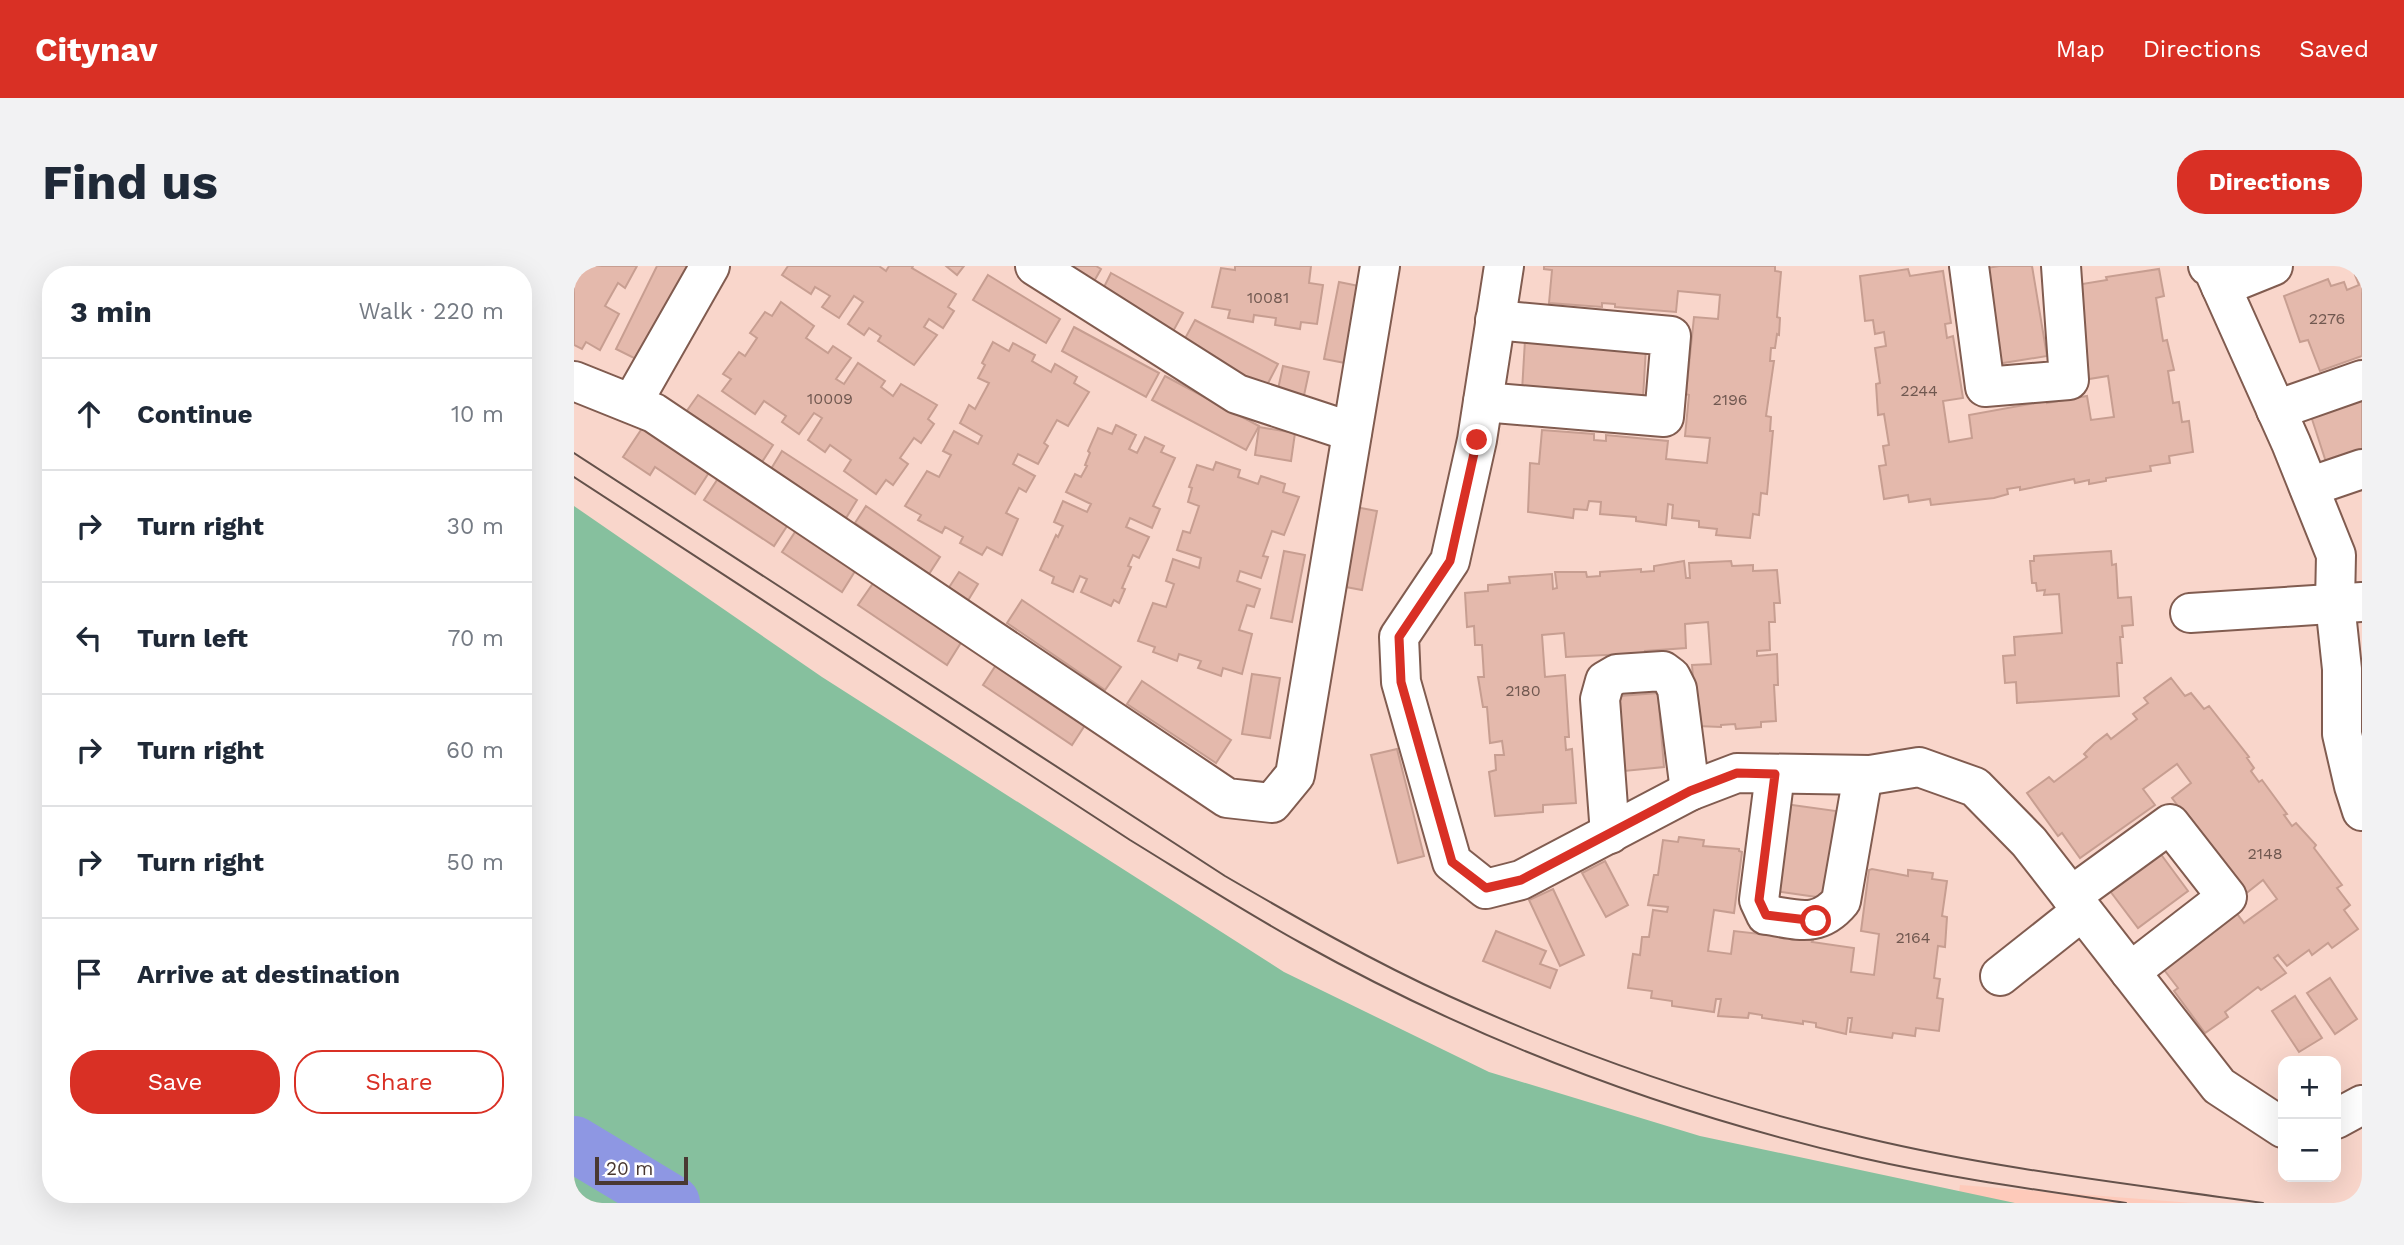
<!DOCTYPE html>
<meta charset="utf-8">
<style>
body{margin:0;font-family:"Work Sans",sans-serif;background:#f2f2f3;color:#1f2937}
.controls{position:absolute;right:21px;bottom:21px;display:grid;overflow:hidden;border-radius:14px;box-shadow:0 7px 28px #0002}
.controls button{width:63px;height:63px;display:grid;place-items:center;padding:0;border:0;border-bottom:2px solid #e0e1e3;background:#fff;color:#1f2937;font:35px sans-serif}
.scale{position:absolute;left:21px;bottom:18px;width:93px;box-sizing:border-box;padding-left:7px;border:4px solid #493832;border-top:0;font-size:19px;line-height:24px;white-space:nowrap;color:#493832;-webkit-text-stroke:5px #fff;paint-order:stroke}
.stop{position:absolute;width:21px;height:21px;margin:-16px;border:5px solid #d93025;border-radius:50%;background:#fff}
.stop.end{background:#d93025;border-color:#fff;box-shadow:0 2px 7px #0008}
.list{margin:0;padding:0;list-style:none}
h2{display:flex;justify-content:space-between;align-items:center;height:91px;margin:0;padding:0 28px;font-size:30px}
h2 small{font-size:23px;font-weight:400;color:#747a83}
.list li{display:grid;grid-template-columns:46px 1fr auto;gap:21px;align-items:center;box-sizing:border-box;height:112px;padding:0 28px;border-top:2px solid #e0e1e3}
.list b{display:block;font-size:26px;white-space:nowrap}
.list em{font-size:23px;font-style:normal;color:#747a83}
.actions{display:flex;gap:14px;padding:21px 28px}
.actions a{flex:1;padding:16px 0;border:2px solid #d93025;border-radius:28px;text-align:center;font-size:24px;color:#d93025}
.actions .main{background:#d93025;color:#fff}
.icon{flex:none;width:38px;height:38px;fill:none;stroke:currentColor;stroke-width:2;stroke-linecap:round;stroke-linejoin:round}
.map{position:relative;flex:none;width:1788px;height:937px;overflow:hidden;border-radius:28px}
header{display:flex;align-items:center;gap:42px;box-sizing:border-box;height:98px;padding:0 35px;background:#d93025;color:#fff}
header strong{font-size:33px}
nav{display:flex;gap:38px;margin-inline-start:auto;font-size:24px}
.intro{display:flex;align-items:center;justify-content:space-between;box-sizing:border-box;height:168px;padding:0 42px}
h1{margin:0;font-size:49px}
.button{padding:18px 32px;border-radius:28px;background:#d93025;color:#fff;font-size:24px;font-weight:700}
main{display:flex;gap:42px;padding:0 42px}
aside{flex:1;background:#fff;border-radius:28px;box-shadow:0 7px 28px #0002}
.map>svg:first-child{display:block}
</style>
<header>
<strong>Citynav</strong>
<nav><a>Map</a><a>Directions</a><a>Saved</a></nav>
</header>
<div class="intro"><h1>Find us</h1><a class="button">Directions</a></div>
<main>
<aside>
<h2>3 min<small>Walk · 220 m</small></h2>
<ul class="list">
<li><svg class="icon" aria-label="ahead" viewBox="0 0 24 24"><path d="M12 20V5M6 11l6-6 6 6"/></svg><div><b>Continue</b></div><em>10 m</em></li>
<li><svg class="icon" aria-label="right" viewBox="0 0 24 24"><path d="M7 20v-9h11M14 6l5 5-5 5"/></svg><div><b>Turn right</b></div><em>30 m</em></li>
<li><svg class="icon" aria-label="left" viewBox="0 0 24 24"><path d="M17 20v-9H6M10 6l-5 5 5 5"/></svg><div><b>Turn left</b></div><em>70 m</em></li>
<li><svg class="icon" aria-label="right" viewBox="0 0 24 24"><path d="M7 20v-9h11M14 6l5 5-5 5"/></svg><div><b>Turn right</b></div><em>60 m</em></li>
<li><svg class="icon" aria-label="right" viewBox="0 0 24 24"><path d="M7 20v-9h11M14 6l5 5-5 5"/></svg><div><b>Turn right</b></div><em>50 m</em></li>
<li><svg class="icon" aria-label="arrive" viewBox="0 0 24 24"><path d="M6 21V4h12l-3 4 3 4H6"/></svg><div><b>Arrive at destination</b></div></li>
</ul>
<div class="actions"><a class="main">Save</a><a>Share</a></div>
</aside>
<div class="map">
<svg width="1788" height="937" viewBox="0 0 1788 937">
<rect width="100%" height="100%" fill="#f9d6cb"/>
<path fill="#fecaba" d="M1386 919 1618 937H1383Z"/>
<path fill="#86c09e" d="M0 240 248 411 710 706 915 806 1126 870 1441 937H0Z"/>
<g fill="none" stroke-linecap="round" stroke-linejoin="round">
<path stroke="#8e97e3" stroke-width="56" d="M0 878 98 937"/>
</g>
<g fill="#e4b9ac" stroke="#c79e91" stroke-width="2">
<path d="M0 0H63L51 22 44 17 31 40 45 48 26 84 12 76 8 83 0 79Z"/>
<path d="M83 0H115L68 96 42 83Z"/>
<path d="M214 0H305L312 5 315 0H339L338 2 382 28 374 41 380 45 369 62 355 53 350 61 363 69 340 99 304 75 307 70 295 62 290 69 274 58 289 36 280 30 265 52 248 41 256 30 241 21 237 28 208 9Z"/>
<path d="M372 0H390L383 9Z"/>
<path d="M473 0H522L527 3 514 26Z"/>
<path d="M661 0H737L735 17 749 19 743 58 727 56 726 63 701 59 702 52 680 49 679 56 654 52 656 44 638 41 647 2 661 4Z"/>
<path d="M970 0H1201V5L1207 6 1203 51 1206 52 1205 69 1203 68 1201 82H1197L1196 95H1200L1192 150 1197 151 1196 165H1199L1193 228 1187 227 1185 249 1179 248 1176 272 1142 269 1143 263 1125 261V255L1098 252 1099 239 1094 238 1092 259 1062 255V251L1026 248 1027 236 1015 235 1013 244 1000 243 999 252 954 246 956 197 965 198 968 164 1020 168V174L1032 175V169L1094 175 1092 193 1133 197 1136 172 1111 170 1115 129 1112 128 1120 51 1144 53 1146 29 1104 25 1102 46 1041 41V38L1028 37V41L975 37 978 4 970 3Z"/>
<path d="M1425 0H1458L1473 90 1423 98 1407 3Z"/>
<path d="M1334 3 1336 10 1369 5 1377 57 1371 58 1373 72 1379 70 1389 132 1369 135 1375 176 1398 172 1395 149 1473 135V137L1513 130 1517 154 1540 151 1534 110 1515 113 1502 19 1533 14 1532 11 1585 3 1590 30 1582 32 1589 75 1593 74 1600 104 1594 105 1599 137 1605 136 1608 156 1615 155 1619 186 1595 190 1596 197 1576 200 1577 205 1532 212V215L1515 218V214L1501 217 1500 213 1446 224V221L1433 223 1434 228 1420 232 1357 239 1356 233 1335 236 1334 229 1310 233 1305 200 1312 199 1309 180 1315 179 1310 148 1304 149 1302 118 1306 117 1301 82 1312 80 1310 66 1301 68 1299 54 1291 55 1286 10Z"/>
<path d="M1788 6V90L1746 105 1734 74 1726 76 1710 30 1754 13 1757 20 1770 16 1773 24 1785 19 1781 9Z"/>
<path d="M537 7 609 47 596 71 525 31Z"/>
<path d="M414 9 486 53 472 77 399 34Z"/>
<path d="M765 16 785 20 771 97 750 93Z"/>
<path d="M207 36 240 60 232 72 254 87 259 80 277 92 262 113 270 118 284 97 311 115 307 121 319 130 327 118 363 139 354 153 360 158 347 177 340 172 326 192 334 198 319 219 312 214 302 228 270 205 277 194 256 179 251 186 234 174 248 152 240 147 225 168 208 156 212 150 190 135 181 148 148 125 157 113 149 108 165 86 171 90 183 72 176 67 191 46 198 50Z"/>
<path d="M621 54 704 98 691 123 608 78Z"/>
<path d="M500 61 585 107 572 131 488 85Z"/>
<path d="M951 74 1072 81 1069 132 948 125Z"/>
<path d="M419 76 435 85 439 77 461 89 458 95 477 106 481 98 503 111 500 117 515 126 494 160 483 154 470 177 474 180 464 198 444 188 439 198 461 210 452 226 445 222 432 247 444 253 428 289 413 281 408 289 386 277 389 271 371 261 368 267 344 254 347 249 331 240 353 205 365 211 377 189 369 185 380 165 404 178 408 170 386 157 395 139 401 143 415 117 404 112 411 99 408 97Z"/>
<path d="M709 100 735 106 729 134 703 128Z"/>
<path d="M591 110 685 160 672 184 578 134Z"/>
<path d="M124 129 199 179 188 196 112 146Z"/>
<path d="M1788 130V185L1752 196 1736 147Z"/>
<path d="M542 159 562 169 555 183 563 187 571 171 590 180 587 186 601 192 579 240 586 243 578 262 556 252 552 261 575 271 565 292 559 289 554 300 557 301 548 322 551 323 545 337 540 334 537 340 507 326 513 313 506 310 499 326 478 317 480 311 466 304 482 269 484 271 489 260 480 256 489 235 513 246 517 238 492 226 501 208 507 211 513 200 511 199 516 187 514 185 524 162 538 168Z"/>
<path d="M69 161 136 205 121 228 81 201 76 209 49 191Z"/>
<path d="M685 161 721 167 717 195 681 189Z"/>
<path d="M208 185 283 234 272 252 197 203Z"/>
<path d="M642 196 666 204 664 211 684 218 687 210 711 218 709 226 725 231 710 269 698 265 689 290 694 291 687 312 666 305 663 315 686 323 680 341 673 339 665 364 678 368 668 408 649 402 647 410 624 402 627 395 605 388 603 395 579 386 581 381 564 375 579 337 592 341 600 318 592 315 599 293 625 302 627 292 603 284 609 265 616 267 625 240 614 236 618 222 615 221 623 199 639 204Z"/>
<path d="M145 211 215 257 200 280 130 234Z"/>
<path d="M292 240 366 291 355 308 281 257Z"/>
<path d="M776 240 803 245 788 324 761 319Z"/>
<path d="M223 263 283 302 268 326 208 286Z"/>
<path d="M710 285 731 289 718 356 697 352Z"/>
<path d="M1537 285 1538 299 1542 298 1544 332 1557 331 1559 359 1548 360 1549 371H1546L1548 397H1543L1545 430 1443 437 1442 416 1431 417 1429 390 1441 389 1440 371 1488 367 1485 328 1470 329 1471 324 1463 325 1462 317H1458L1456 295H1460V290Z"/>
<path d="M1110 295 1112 312H1116L1115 297 1157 295 1158 300 1179 299V305L1203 304 1206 337H1200L1201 356H1195L1196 384 1183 385V390L1203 388 1204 419H1200L1202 455 1187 456V461L1162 463 1161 458 1147 459V461L1123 460 1118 399 1137 398 1134 356 1111 358 1112 382 1071 385V387L992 391 990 367 968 369 971 411 991 409 995 471H991L992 484 998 483 1002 537 969 539V546L921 550 915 506 922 504 921 489H930L928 475 916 477 913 441H909L904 411H910L908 379H901L900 360 893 361 891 327 914 325V319L936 317 935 311 978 308 979 323 983 322 981 306H1012L1013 311 1026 310V306L1067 303V306L1080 305V300Z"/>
<path d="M385 306 404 318 393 336 374 323Z"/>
<path d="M300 316 388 375 373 399 284 339Z"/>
<path d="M448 334 547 401 531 424 433 357Z"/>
<path d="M424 396 513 456 498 479 409 419Z"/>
<path d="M678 408 706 412 696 472 668 468Z"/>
<path d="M1597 412 1611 430 1617 427 1630 443 1635 440 1675 491 1673 492 1680 502 1677 505 1685 516 1688 514 1713 548 1710 549 1718 560 1722 557 1742 579 1740 582 1768 619 1763 622 1776 639 1770 644 1784 663 1758 682 1754 677 1738 689 1735 684 1713 700 1704 689 1700 692 1712 707 1687 724 1684 721 1651 746 1654 751 1631 767 1600 725 1604 722 1584 696 1658 641 1670 657 1703 633 1689 614 1670 629 1598 532 1617 517 1603 498 1569 523 1581 539 1506 592 1488 567 1484 570 1453 527 1475 511 1480 516 1513 491 1510 488 1520 478 1533 468 1537 473 1563 453 1559 448 1574 437 1570 432Z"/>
<path d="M568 415 657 474 642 497 553 438Z"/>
<path d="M1084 427 1090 501 1040 506 1033 431Z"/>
<path d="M823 483 850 590 824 597 797 489Z"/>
<path d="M1211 538 1262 545 1250 632 1200 625Z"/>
<path d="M1105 571 1130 574 1129 580 1165 583V585L1168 586 1160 647 1140 644 1134 685 1157 688 1160 665 1239 674 1238 676 1280 682 1277 706 1300 709 1305 668 1287 665 1295 604 1298 603 1334 610V604L1359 607 1358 613 1373 615 1368 650 1373 651 1371 681 1364 680 1360 712 1366 713 1363 732 1369 733 1365 765 1342 762 1341 770 1319 767 1318 772 1276 766 1278 752H1274L1272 768 1242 761V757L1229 755V758L1188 752V749L1175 747 1174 752 1144 750 1147 733H1142L1140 746 1098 740V735L1077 732 1078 725 1054 722 1059 688 1066 689 1068 671H1075L1079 644 1093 646 1094 641 1074 639 1080 609H1084L1089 574 1104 576Z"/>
<path d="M1583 583 1614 625 1564 662 1533 621Z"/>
<path d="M1031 595 1054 639 1032 651 1008 607Z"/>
<path d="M979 623 1010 689 986 700 955 634Z"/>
<path d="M922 665 972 685 966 698 983 704 976 722 909 695Z"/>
<path d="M1756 712 1783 753 1761 768 1733 727Z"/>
<path d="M1721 730 1748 772 1725 786 1698 745Z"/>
</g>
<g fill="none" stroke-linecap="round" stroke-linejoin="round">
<defs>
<g id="minor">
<path d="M461 0 663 128 778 166"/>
<path d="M930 0 903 174 876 295 825 371 827 416 878 596 912 623 947 614 1116 525 1163 507 1296 509 1345 501 1401 521 1455 576 1645 820 1709 862"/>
<path d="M1395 0 1411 121 1495 114 1487 0"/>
<path d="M1634 0 1639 3 1717 177 1762 289 1761 337 1768 403V468L1780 520 1788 545"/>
<path d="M1647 21 1699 0"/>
<path d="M0 115 80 147 653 532 698 537 721 509 806 0"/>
<path d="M909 136 1090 151 1097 70 921 54"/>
<path d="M58 137 136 0"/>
<path d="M1702 144 1788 114"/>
<path d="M1735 221 1788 203"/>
<path d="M1616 347 1788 336"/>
<path d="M1201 508 1185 634 1192 649C1223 653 1244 663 1267 635L1289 509"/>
<path d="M1036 568 1026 433 1031 415 1043 408 1089 405 1097 411 1103 423 1116 525"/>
<path d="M1497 630 1596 558 1653 631 1556 706"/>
<path d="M1426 710 1508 645"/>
<path d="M1762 853 1788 839"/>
</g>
</defs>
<use href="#minor" stroke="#815c50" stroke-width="42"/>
<use href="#minor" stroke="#fff" stroke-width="38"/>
<g stroke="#65524b" stroke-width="2">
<path d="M0 187 651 610C725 653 798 695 875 730 1009 791 1148 838 1292 872 1422 903 1557 918 1689 937"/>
<path d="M0 211 556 574C613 609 669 645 727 677 901 774 1092 847 1288 892 1375 912 1464 924 1552 937"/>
</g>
</g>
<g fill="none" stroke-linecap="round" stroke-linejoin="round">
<path stroke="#d93025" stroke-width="9" d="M903 174 876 295 825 371 827 416 878 596 912 622 947 614 1116 525 1163 507 1201 508 1185 634 1192 649 1242 655"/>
</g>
<g text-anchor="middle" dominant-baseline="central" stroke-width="5" stroke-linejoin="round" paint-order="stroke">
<g font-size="16" fill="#705850">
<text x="694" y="31">10081</text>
<text x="1753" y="52">2276</text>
<text x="1345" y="124">2244</text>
<text x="256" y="132">10009</text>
<text x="1156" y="133">2196</text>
<text x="949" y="424">2180</text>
<text x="1691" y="587">2148</text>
<text x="1339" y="671">2164</text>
</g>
</g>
</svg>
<div class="controls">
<button>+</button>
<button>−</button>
</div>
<div class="scale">20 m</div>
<div class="stop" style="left:1242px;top:655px"></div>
<div class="stop end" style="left:903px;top:174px"></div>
</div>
</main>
